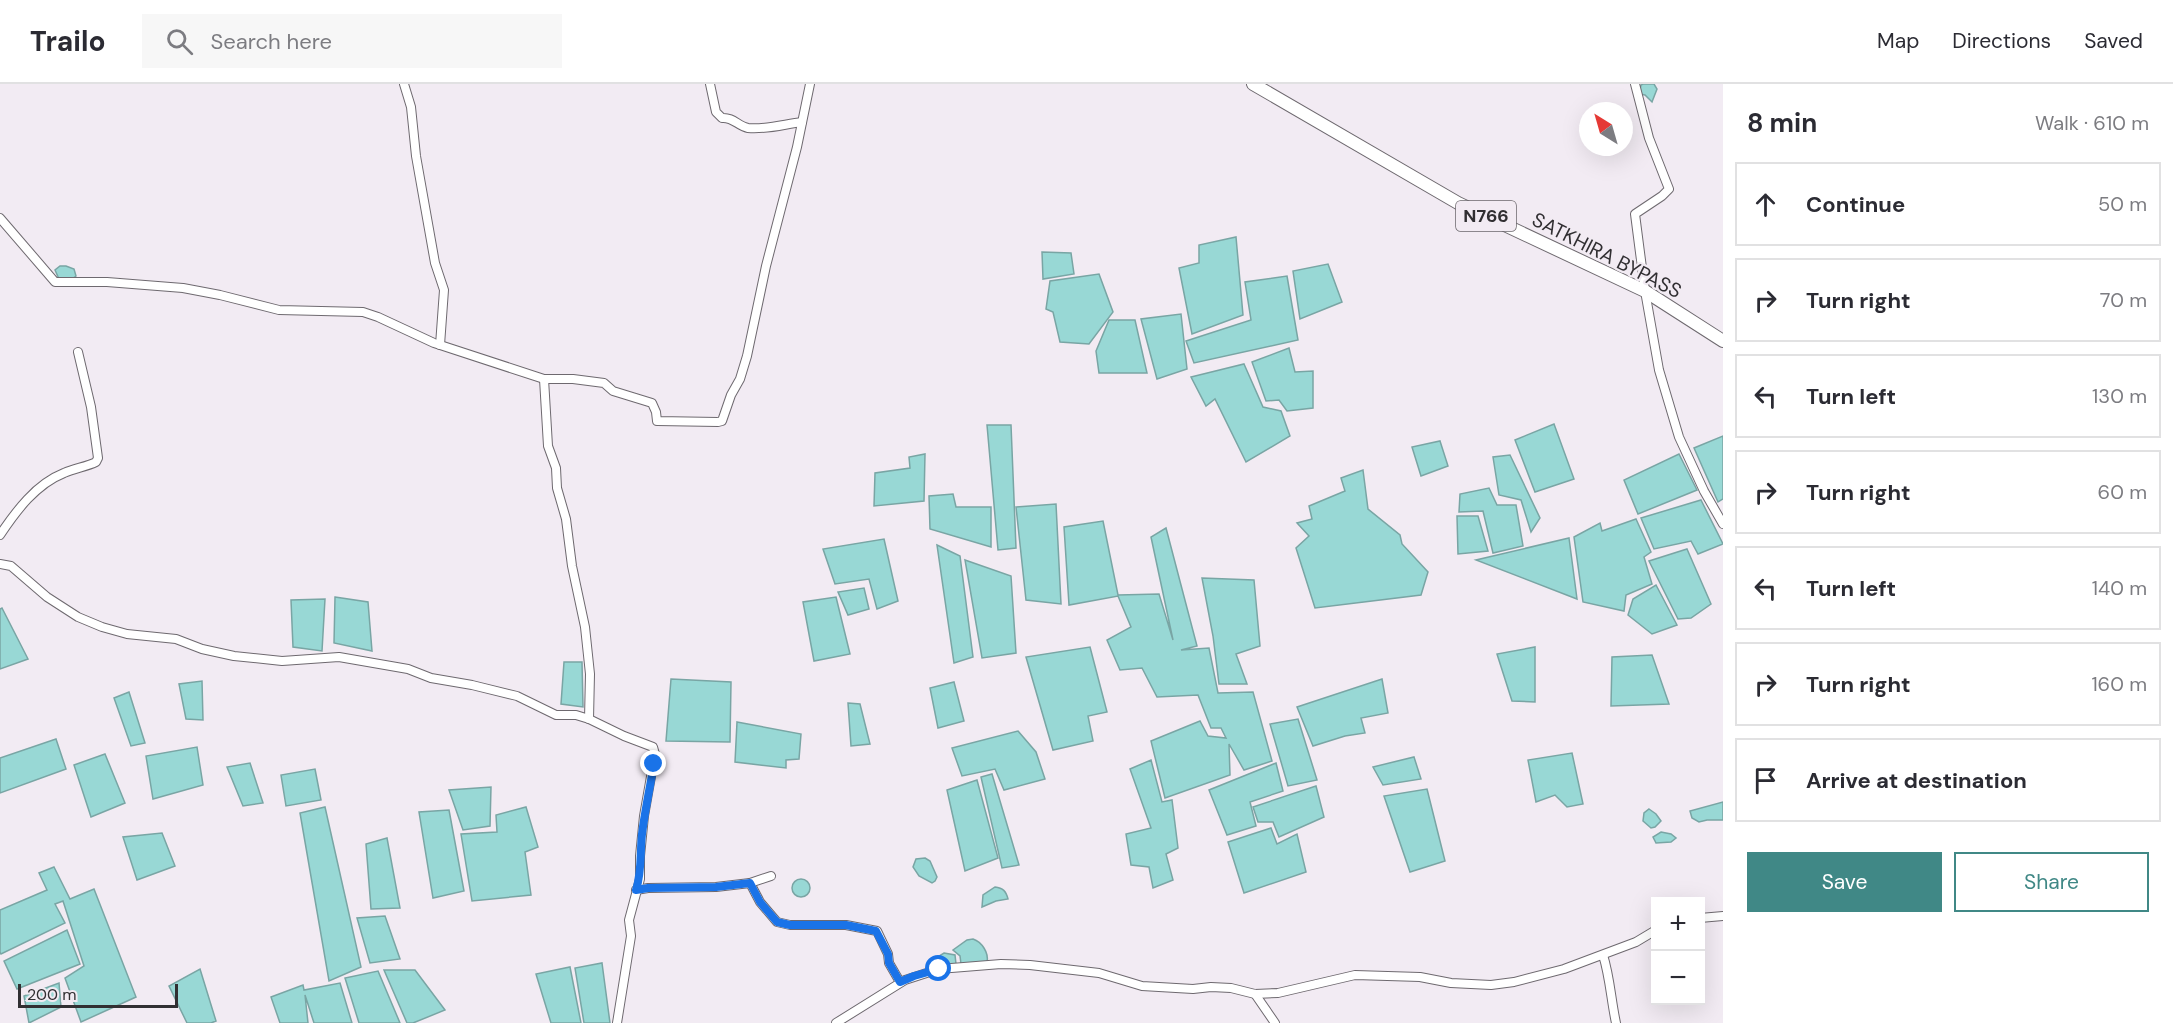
<!DOCTYPE html>
<meta charset="utf-8">
<style>
body{margin:0;font-family:"DM Sans",sans-serif;background:#f7f7f7;color:#2b2b33}
.controls{position:absolute;right:18px;bottom:18px;display:grid;overflow:hidden;border-radius:0px;box-shadow:0 6px 24px #0002}
.controls button{width:54px;height:54px;display:grid;place-items:center;padding:0;border:0;border-bottom:2px solid #e1e1e2;background:#fff;color:#2b2b33;font:30px sans-serif}
.compass{position:absolute;left:1579px;top:18px;width:54px;height:54px;border-radius:50%;background:#fff;box-shadow:0 6px 24px #0002;rotate:323deg}
.scale{position:absolute;left:18px;bottom:15px;width:160px;box-sizing:border-box;padding-left:6px;border:3px solid #312f32;border-top:0;font-size:16px;line-height:21px;white-space:nowrap;color:#312f32;-webkit-text-stroke:4px #f2ebf3;paint-order:stroke}
.stop{position:absolute;width:18px;height:18px;margin:-14px;border:4px solid #1a73e8;border-radius:50%;background:#fff}
.stop.end{background:#1a73e8;border-color:#fff;box-shadow:0 2px 6px #0008}
.list{margin:0;padding:0;list-style:none}
h2{display:flex;justify-content:space-between;align-items:center;height:78px;margin:0;padding:0 24px;font-size:26px}
h2 small{font-size:20px;font-weight:400;color:#7c7c81}
.list li{display:grid;grid-template-columns:39px 1fr auto;gap:18px;align-items:center;box-sizing:border-box;height:84px;margin:0 12px 12px;padding:0 12px;border:2px solid #e1e1e2;border-radius:0px}
.list b{display:block;font-size:22px;white-space:nowrap}
.list em{font-size:20px;font-style:normal;color:#7c7c81}
.actions{display:flex;gap:12px;padding:18px 24px}
.actions a{flex:1;padding:14px 0;border:2px solid #408886;border-radius:0px;text-align:center;font-size:21px;color:#408886}
.actions .main{background:#408886;color:#fff}
.icon{flex:none;width:33px;height:33px;fill:none;stroke:currentColor;stroke-width:2;stroke-linecap:round;stroke-linejoin:round}
.map{position:relative;flex:none;width:1723px;height:939px;overflow:hidden}
header{display:flex;align-items:center;gap:36px;box-sizing:border-box;height:84px;padding:0 30px;background:#fff;border-bottom:2px solid #e1e1e2}
header strong{font-size:28px}
nav{display:flex;gap:33px;margin-inline-start:auto;font-size:21px}
.search{width:420px;height:54px;background:#f7f7f7;display:flex;align-items:center;gap:15px;box-sizing:border-box;padding:0 21px;border-radius:0px;color:#7c7c81;font-size:22px}
main{display:flex}
aside{flex:1;background:#fff}
.map>svg:first-child{display:block}
</style>
<header>
<strong>Trailo</strong>
<div class="search"><svg class="icon" aria-label="search" viewBox="0 0 24 24"><circle cx="10" cy="10" r="6"/><path d="M15 15l6 6"/></svg>Search here</div>
<nav><a>Map</a><a>Directions</a><a>Saved</a></nav>
</header>
<main>
<div class="map">
<svg width="1723" height="939" viewBox="0 0 1723 939">
<rect width="100%" height="100%" fill="#f2ebf3"/>
<g fill="#98d8d5" stroke="#79a5a4" stroke-width="1.5">
<path d="M1643 0H1654L1657 5 1652 18 1645 11 1639 10 1641 1Z"/>
<path d="M1236 153 1243 231 1192 250 1179 184 1199 179V161Z"/>
<path d="M1042 168 1071 169 1074 190 1043 195Z"/>
<path d="M1328 180 1342 218 1300 235 1293 187Z"/>
<path d="M60 182H66L74 185 76 192 71 196 59 195 55 186Z"/>
<path d="M1099 190 1113 228 1089 260 1060 258 1053 228 1046 225 1050 197Z"/>
<path d="M1287 192 1298 256 1194 279 1186 257 1251 236 1245 198Z"/>
<path d="M1181 230 1187 285 1157 295 1141 235Z"/>
<path d="M1109 236H1135L1147 289H1099L1096 267Z"/>
<path d="M1289 264 1295 288 1313 287V324L1287 327 1279 316 1266 317 1252 278Z"/>
<path d="M1244 280 1263 323 1281 327 1290 352 1246 378 1215 315 1206 322 1191 293Z"/>
<path d="M1554 340 1574 395 1535 408 1515 356Z"/>
<path d="M987 341H1011L1016 464 998 466Z"/>
<path d="M1723 352V415L1718 418 1694 364Z"/>
<path d="M1440 357 1448 382 1421 392 1412 363Z"/>
<path d="M925 370 924 417 874 422 875 389 910 384 909 373Z"/>
<path d="M1679 370 1697 406 1638 430 1624 396Z"/>
<path d="M1510 371 1540 434 1531 448 1521 416 1499 411 1493 373Z"/>
<path d="M1363 386 1368 425 1400 451 1402 460 1428 488 1421 511 1315 524 1296 464 1309 452 1297 439 1312 435 1309 422 1345 407 1341 394Z"/>
<path d="M1489 404 1497 421H1516L1523 462 1493 469 1483 427 1459 428 1460 410Z"/>
<path d="M953 410 956 423H991V463L930 445 929 412Z"/>
<path d="M1701 416 1723 460 1698 470 1691 457 1654 465 1641 434Z"/>
<path d="M1056 420 1061 520 1026 516 1016 423Z"/>
<path d="M1457 432H1478L1488 467 1458 470Z"/>
<path d="M1636 435 1651 468 1644 473 1652 500 1626 511 1624 527 1583 518 1574 453 1600 439 1602 447Z"/>
<path d="M1103 437 1118 511 1159 510 1173 556 1151 453 1166 444 1197 562 1181 566 1209 564 1218 609 1253 608 1272 677 1244 686 1229 660 1230 691 1165 714 1151 657 1200 637 1208 652 1226 654 1221 644H1211L1198 611 1157 613 1142 584 1120 586 1107 556 1131 543 1118 512 1069 521 1064 443Z"/>
<path d="M1569 454 1577 515 1476 476Z"/>
<path d="M884 455 898 517 877 525 869 495 835 500 823 465Z"/>
<path d="M937 461 960 472 973 573 954 579Z"/>
<path d="M1687 465 1711 520 1691 534 1678 535 1649 477Z"/>
<path d="M965 476 1011 492 1016 569 982 574Z"/>
<path d="M1202 494 1254 496 1260 562 1236 570 1247 600H1219L1213 552Z"/>
<path d="M1656 501 1677 541 1652 550 1628 531 1633 515Z"/>
<path d="M864 504 869 525 848 531 838 508Z"/>
<path d="M335 513 368 518 372 567 334 559Z"/>
<path d="M836 513 850 570 814 577 803 518Z"/>
<path d="M325 515 322 567 293 563 291 516Z"/>
<path d="M2 524 28 575 0 585V525Z"/>
<path d="M1090 563 1107 628 1088 632 1093 657 1053 666 1026 573Z"/>
<path d="M1535 563V618L1512 617 1497 570Z"/>
<path d="M1652 571 1669 620 1611 622 1612 573Z"/>
<path d="M564 578H582L583 623 561 620Z"/>
<path d="M671 595 731 598 730 658 666 657Z"/>
<path d="M1382 595 1388 629 1361 634 1365 649 1345 652 1313 662 1297 623Z"/>
<path d="M202 597 203 636 186 635 179 600Z"/>
<path d="M954 598 964 637 938 644 930 604Z"/>
<path d="M129 608 145 659 131 662 114 614Z"/>
<path d="M848 619 860 620 870 660 851 662Z"/>
<path d="M1298 635 1317 696 1288 702 1270 640Z"/>
<path d="M737 638 801 650 799 675 786 676V684L735 678Z"/>
<path d="M1018 647 1036 668 1045 695 1004 706 995 685 962 692 952 664Z"/>
<path d="M56 655 66 685 0 709V674Z"/>
<path d="M197 663 203 701 153 715 146 672Z"/>
<path d="M1572 669 1583 720 1567 723 1555 711 1536 718 1528 676Z"/>
<path d="M105 670 125 719 91 733 74 681Z"/>
<path d="M1414 673 1421 695 1383 701 1373 683Z"/>
<path d="M1151 676 1162 718 1172 716 1178 764 1166 770 1173 796 1153 804 1149 783 1131 781 1126 750 1151 744 1130 685Z"/>
<path d="M250 679 263 719 243 722 227 683Z"/>
<path d="M1276 679 1283 707 1250 718 1256 742 1227 751 1209 706Z"/>
<path d="M315 685 321 716 286 722 281 691Z"/>
<path d="M992 690 1019 781 1002 784 981 693Z"/>
<path d="M977 696 998 774 965 787 947 706Z"/>
<path d="M1316 702 1324 733 1279 753 1273 738H1258L1253 723Z"/>
<path d="M491 703 490 742 463 746 449 706Z"/>
<path d="M1427 705 1445 777 1410 788 1384 712Z"/>
<path d="M1723 718V736H1707L1699 738 1692 734 1690 727Z"/>
<path d="M325 723 361 883 329 897 300 729Z"/>
<path d="M526 723 538 763 525 768 531 811 472 817 461 750 497 748 496 731Z"/>
<path d="M1649 725 1656 730 1661 737 1655 743 1651 744 1643 737 1644 729Z"/>
<path d="M449 726 464 807 433 814 419 728Z"/>
<path d="M1271 744 1277 760 1297 750 1306 788 1244 809 1228 758Z"/>
<path d="M1661 748 1671 750 1676 754 1671 758 1656 759 1653 753Z"/>
<path d="M162 749 175 782 137 796 123 753Z"/>
<path d="M387 754 400 824 371 825 366 760Z"/>
<path d="M925 774 930 777 937 793 935 797 932 799 919 792 913 783 916 775Z"/>
<path d="M54 783 70 815 94 805 136 913 81 938 65 894 84 882 63 817 55 820 65 839 1 870 0 868V826L47 806 39 789Z"/>
<circle cx="801" cy="804" r="9"/>
<path d="M995 803C1003 804 1006 807 1008 815L996 817 982 823 983 811Z"/>
<path d="M385 832 400 875 370 879 357 834Z"/>
<path d="M67 846 80 880 17 905 4 877Z"/>
<path d="M973 855C982 858 989 869 987 878L961 880 960 872 953 866 967 856Z"/>
<path d="M944 869 955 871 956 880 942 883 939 872Z"/>
<path d="M602 879 610 939H584L575 884Z"/>
<path d="M570 883 581 939H551L536 890Z"/>
<path d="M200 885 216 937 211 939H187L169 902Z"/>
<path d="M384 886H415L445 926 413 939H407Z"/>
<path d="M378 887 400 939H359L345 894Z"/>
<path d="M59 899 61 923 29 939 24 912Z"/>
<path d="M340 899 352 939H314L305 911 308 939H280L271 913 303 901 304 906Z"/>
</g>
<g fill="none" stroke-linecap="round" stroke-linejoin="round">
<defs>
<g id="minor">
<path d="M404 0 411 23 416 72 435 179 444 206 440 261"/>
<path d="M710 0 716 28 722 34C733 33 738 42 748 44 766 46 785 40 802 38"/>
<path d="M1635 0 1649 54 1669 105 1662 112 1635 130 1645 207 1659 286 1679 353 1704 407 1723 440"/>
<path d="M0 134 55 198H107L183 204 220 211 279 226 363 228 378 233 434 259 544 295H573L604 299 613 307 652 319 656 328 657 337 718 338 722 337 731 311 740 295 747 272 766 182 797 63 810 0"/>
<path d="M544 295 548 362 556 384 557 404 566 435 572 482 585 543 590 590 589 635"/>
<path d="M0 451C16 427 36 400 64 389 75 384 86 383 96 378L98 374 91 323 78 268"/>
<path d="M0 480 11 482 47 513 78 533 102 543 127 550 176 555 202 565 234 572 282 577 339 573 408 585 431 594 472 601 517 612 556 631H576L589 635 624 652 653 663 655 670 644 732 640 772V795L629 836 631 852 617 939"/>
<path d="M750 799 771 792"/>
<path d="M636 806 648 804 716 803 750 799 760 818 777 838 790 841H846L877 847 888 870 889 879 900 898"/>
<path d="M1700 834 1723 832"/>
<path d="M1603 871C1610 893 1611 916 1616 939"/>
<path d="M1255 910 1275 939"/>
<path d="M836 939 905 896 939 885 1001 880 1030 881 1099 889 1142 902 1193 905 1211 903 1231 904 1255 910 1278 909 1355 891 1420 893 1451 899 1491 901 1514 898 1564 885 1636 858 1656 846"/>
</g>
<path id="highway" d="M1253 0 1458 119 1645 207 1723 257"/>
</defs>
<use href="#minor" stroke="#6e696f" stroke-width="10"/>
<use href="#highway" stroke="#6e696f" stroke-width="14"/>
<use href="#minor" stroke="#fff" stroke-width="8"/>
<use href="#highway" stroke="#fff" stroke-width="12"/>
</g>
<g fill="none" stroke-linecap="round" stroke-linejoin="round">
<path stroke="#1a73e8" stroke-width="8" d="M654 680C650 703 645 726 642 750 640 768 642 788 636 806L648 804 716 803 750 799 760 818 777 838 790 841H846L876 847 888 870 889 879 900 898 914 892 939 885"/>
</g>
<g text-anchor="middle" dominant-baseline="central" stroke-width="4.5" stroke-linejoin="round" paint-order="stroke">
<rect fill="#f2ebf3" stroke="#6b676c" stroke-width="1.5" x="1456" y="117" width="60" height="30" rx="4.5"/>
<g font-size="18" font-weight="bold" fill="#312f32">
<text x="1486" y="132">N766</text>
</g>
<g font-size="20" fill="#312f32" stroke="#f2ebf3">
<text transform="translate(1607 171) rotate(27)">SATKHIRA BYPASS</text>
</g>
</g>
</svg>
<div class="controls">
<button>+</button>
<button>−</button>
</div>
<svg class="compass" viewBox="-18 -18 36 36"><path d="M0-13l5 13h-10z" fill="#e53935"/><path d="M0 13l5-13h-10z" fill="#7c7c81"/></svg>
<div class="scale">200 m</div>
<div class="stop" style="left:939px;top:885px"></div>
<div class="stop end" style="left:654px;top:680px"></div>
</div>
<aside>
<h2>8 min<small>Walk · 610 m</small></h2>
<ul class="list">
<li><svg class="icon" aria-label="ahead" viewBox="0 0 24 24"><path d="M12 20V5M6 11l6-6 6 6"/></svg><div><b>Continue</b></div><em>50 m</em></li>
<li><svg class="icon" aria-label="right" viewBox="0 0 24 24"><path d="M7 20v-9h11M14 6l5 5-5 5"/></svg><div><b>Turn right</b></div><em>70 m</em></li>
<li><svg class="icon" aria-label="left" viewBox="0 0 24 24"><path d="M17 20v-9H6M10 6l-5 5 5 5"/></svg><div><b>Turn left</b></div><em>130 m</em></li>
<li><svg class="icon" aria-label="right" viewBox="0 0 24 24"><path d="M7 20v-9h11M14 6l5 5-5 5"/></svg><div><b>Turn right</b></div><em>60 m</em></li>
<li><svg class="icon" aria-label="left" viewBox="0 0 24 24"><path d="M17 20v-9H6M10 6l-5 5 5 5"/></svg><div><b>Turn left</b></div><em>140 m</em></li>
<li><svg class="icon" aria-label="right" viewBox="0 0 24 24"><path d="M7 20v-9h11M14 6l5 5-5 5"/></svg><div><b>Turn right</b></div><em>160 m</em></li>
<li><svg class="icon" aria-label="arrive" viewBox="0 0 24 24"><path d="M6 21V4h12l-3 4 3 4H6"/></svg><div><b>Arrive at destination</b></div></li>
</ul>
<div class="actions"><a class="main">Save</a><a>Share</a></div>
</aside>
</main>
